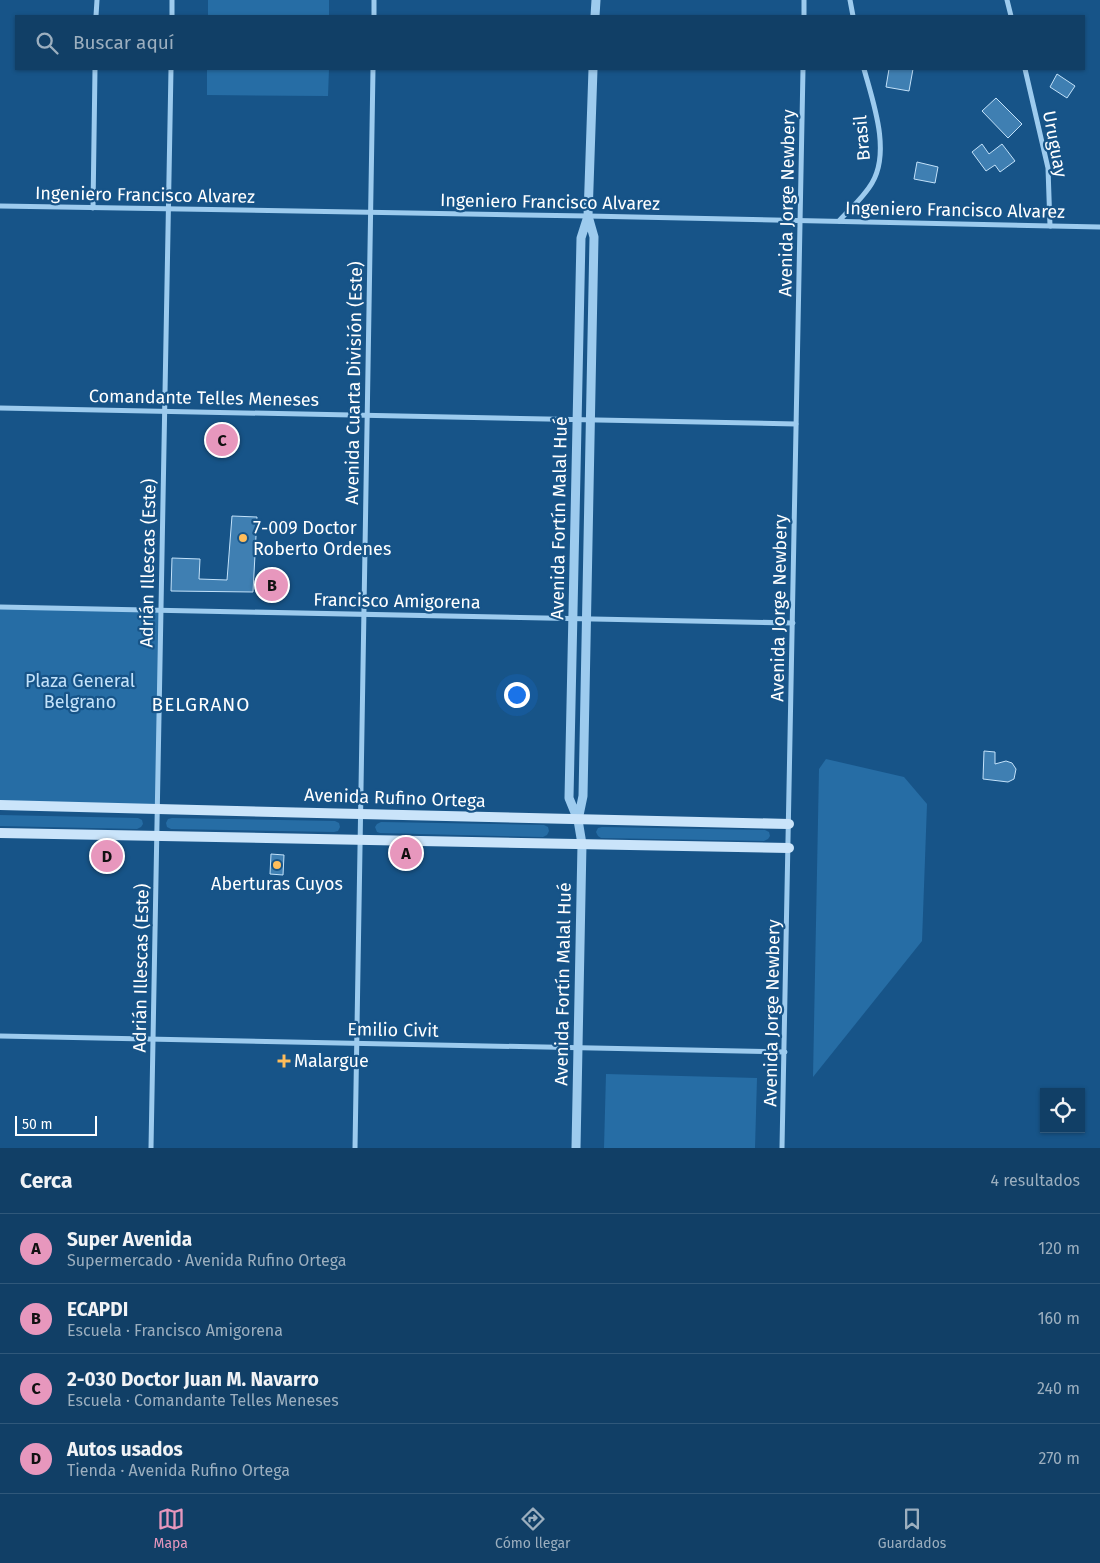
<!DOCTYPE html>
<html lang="es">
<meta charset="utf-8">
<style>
body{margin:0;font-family:"Fira Sans",sans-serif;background:#1e4a6f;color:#f1f3f6}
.controls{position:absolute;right:15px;bottom:15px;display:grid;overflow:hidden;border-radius:0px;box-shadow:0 1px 4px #0004}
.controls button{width:45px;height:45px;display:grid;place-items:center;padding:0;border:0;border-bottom:1px solid #30587a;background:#113f66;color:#f1f3f6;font:25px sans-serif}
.scale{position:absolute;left:15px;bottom:12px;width:82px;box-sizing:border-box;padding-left:5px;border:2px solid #fff;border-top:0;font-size:14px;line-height:18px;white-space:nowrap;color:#fff;-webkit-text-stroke:4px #175488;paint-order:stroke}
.you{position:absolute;left:516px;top:694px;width:18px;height:18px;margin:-12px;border:4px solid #fff;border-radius:50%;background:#1a73e8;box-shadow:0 0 0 8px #1a73e833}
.badge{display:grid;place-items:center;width:32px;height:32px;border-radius:50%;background:#e797bd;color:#111;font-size:16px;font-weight:700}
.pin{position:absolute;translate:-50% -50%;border:2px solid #fff;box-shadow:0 1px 5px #0006}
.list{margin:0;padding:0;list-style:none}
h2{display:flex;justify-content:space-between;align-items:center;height:65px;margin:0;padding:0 20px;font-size:21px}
h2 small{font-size:16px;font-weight:400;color:#9cafbf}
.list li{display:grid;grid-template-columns:32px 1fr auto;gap:15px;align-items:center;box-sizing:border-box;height:70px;padding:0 20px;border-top:1px solid #30587a}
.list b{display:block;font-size:19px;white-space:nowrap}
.list p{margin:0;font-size:16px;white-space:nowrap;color:#9cafbf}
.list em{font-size:16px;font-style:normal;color:#9cafbf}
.icon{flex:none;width:28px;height:28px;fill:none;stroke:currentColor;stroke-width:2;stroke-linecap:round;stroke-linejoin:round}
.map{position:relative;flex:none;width:1100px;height:1148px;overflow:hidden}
.search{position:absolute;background:#113f66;box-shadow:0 1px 4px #0004;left:15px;right:15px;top:15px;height:55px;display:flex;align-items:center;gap:12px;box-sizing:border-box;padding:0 18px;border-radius:0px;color:#9cafbf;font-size:19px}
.sheet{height:345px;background:#113f66}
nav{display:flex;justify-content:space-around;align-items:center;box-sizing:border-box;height:70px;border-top:1px solid #30587a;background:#113f66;font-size:14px;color:#9cafbf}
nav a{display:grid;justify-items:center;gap:2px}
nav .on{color:#e797bd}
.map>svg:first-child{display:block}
</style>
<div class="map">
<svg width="1100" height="1148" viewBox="0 0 1100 1148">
<rect width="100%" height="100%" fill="#175488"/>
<g fill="#266da5">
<rect x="208" y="0" width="121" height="16"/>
<path d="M207 69H329L328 96 207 95Z"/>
<path d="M0 607 161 610 158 808 0 805Z"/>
<path d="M826 759 904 777 927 804 922 941 813 1077 819 769Z"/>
<path d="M0 815 138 818 142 820 143 824 141 827 137 829 0 826Z"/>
<path d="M172 818 335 821 339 823 340 827 338 831 334 832 171 829 167 827 166 823 168 819Z"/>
<path d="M381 822 544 825 548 827 549 831 547 835 543 837 380 833 377 832 375 827 377 824Z"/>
<path d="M602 827 765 830 769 832 770 836 768 839 764 841 601 838 598 836 596 832 598 828Z"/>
<path d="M606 1074 757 1078 755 1148H604Z"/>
</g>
<g fill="#3f7fb2" stroke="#c3e2fa">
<path d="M889 69H913L909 91 886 87Z"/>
<path d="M1057 74 1075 86 1067 98 1050 87Z"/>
<path d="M996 98 1022 124 1008 138 982 111Z"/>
<path d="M982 144 989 154 1002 144 1015 161 1000 172 995 165 986 171 972 152Z"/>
<path d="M917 162 938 167 935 183 914 179Z"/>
<path d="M232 516 257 517 253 592 171 591 172 558 200 559 199 579 227 580Z"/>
<path d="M984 751 995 752V764L1006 761 1012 763 1016 769 1014 779 1008 782 983 779Z"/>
<path d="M271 854 284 855 283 875 270 874Z"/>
</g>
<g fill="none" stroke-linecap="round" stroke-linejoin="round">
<g stroke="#9dcbee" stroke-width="5">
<path d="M850 0 853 16"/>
<path d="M1007 0 1011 16"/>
<path d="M96 16 97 0"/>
<path d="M172 16V0"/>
<path d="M374 16V0"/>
<path d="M804 16V0"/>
<path d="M1025 69 1048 168 1050 226"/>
<path d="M0 206 588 216 1100 227"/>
<path d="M93 208 95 69"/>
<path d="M839 221C850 209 864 197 872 183 891 151 873 102 864 69"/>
<path d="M0 408 796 424"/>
<path d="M0 607 793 623"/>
<path d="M0 1036 785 1052"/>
<path d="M151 1148 171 69"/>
<path d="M355 1148 373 69"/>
<path d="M782 1148 803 69"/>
</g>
<g stroke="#9dcbee" stroke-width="9">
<path d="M595 16 596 0"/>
<path d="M588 216 594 237 583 796 578 820 569 798 581 238 588 216 593 69"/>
<path d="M576 1148 582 844 578 820"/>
</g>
<g stroke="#cae4fa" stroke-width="10">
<path d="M0 805C263 811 526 820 789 824"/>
<path d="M0 833 789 848"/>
</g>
</g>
<g fill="#ffbd5a" stroke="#175488" stroke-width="2">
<circle cx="243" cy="538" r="5"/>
<circle cx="277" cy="865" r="5"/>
<path d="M281.5 1053.5h5v5h5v5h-5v5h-5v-5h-5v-5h5z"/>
</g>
<g text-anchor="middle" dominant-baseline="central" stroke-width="4.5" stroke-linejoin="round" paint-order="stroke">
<g font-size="18" fill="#fff" stroke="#175488">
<text transform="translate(862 138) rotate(-95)">Brasil</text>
<text transform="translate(1055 144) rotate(79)">Uruguay</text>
<text transform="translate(145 195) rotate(1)">Ingeniero Francisco Alvarez</text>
<text transform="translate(550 202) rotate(1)">Ingeniero Francisco Alvarez</text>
<text transform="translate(787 203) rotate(-89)">Avenida Jorge Newbery</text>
<text transform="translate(955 210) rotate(1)">Ingeniero Francisco Alvarez</text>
<text transform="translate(354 383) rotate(-89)">Avenida Cuarta División (Este)</text>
<text transform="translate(204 398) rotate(1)">Comandante Telles Meneses</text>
<text transform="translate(559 518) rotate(-89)">Avenida Fortín Malal Hué</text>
<text transform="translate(148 563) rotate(-89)">Adrián Illescas (Este)</text>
<text transform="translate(397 601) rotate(1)">Francisco Amigorena</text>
<text transform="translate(779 608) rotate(-89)">Avenida Jorge Newbery</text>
<text transform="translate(395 798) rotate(2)">Avenida Rufino Ortega</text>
<text transform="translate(141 968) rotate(-89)">Adrián Illescas (Este)</text>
<text transform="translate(563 984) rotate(-89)">Avenida Fortín Malal Hué</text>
<text transform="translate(772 1013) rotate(-89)">Avenida Jorge Newbery</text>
<text transform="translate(393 1030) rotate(1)">Emilio Civit</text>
</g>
<g font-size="18" fill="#fff" stroke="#175488" text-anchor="start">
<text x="253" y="528">7-009 Doctor<tspan x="253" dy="21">Roberto Ordenes</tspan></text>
<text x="277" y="884" text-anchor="middle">Aberturas Cuyos</text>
<text x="294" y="1061">Malargue</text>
</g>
<g font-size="18" fill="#c3e2fa" stroke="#175488">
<text x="80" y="681">Plaza General<tspan x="80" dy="21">Belgrano</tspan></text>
</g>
<g font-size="19" letter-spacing="1" fill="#fff" stroke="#175488">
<text x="201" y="704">BELGRANO</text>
</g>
</g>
</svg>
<div class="controls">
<button><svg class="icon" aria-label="locate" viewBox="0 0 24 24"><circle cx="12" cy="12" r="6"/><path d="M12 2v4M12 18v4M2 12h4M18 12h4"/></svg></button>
</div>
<div class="scale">50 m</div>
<div class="you"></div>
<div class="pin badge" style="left:406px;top:853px">A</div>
<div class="pin badge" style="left:272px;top:585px">B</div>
<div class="pin badge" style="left:222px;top:440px">C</div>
<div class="pin badge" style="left:107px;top:856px">D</div>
<div class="search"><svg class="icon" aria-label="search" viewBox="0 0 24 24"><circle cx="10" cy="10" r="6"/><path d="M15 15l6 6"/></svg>Buscar aquí</div>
</div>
<section class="sheet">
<h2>Cerca<small>4 resultados</small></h2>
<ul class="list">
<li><span class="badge">A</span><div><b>Super Avenida</b><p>Supermercado · Avenida Rufino Ortega</p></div><em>120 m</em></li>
<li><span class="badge">B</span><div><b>ECAPDI</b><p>Escuela · Francisco Amigorena</p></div><em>160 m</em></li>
<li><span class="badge">C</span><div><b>2-030 Doctor Juan M. Navarro</b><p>Escuela · Comandante Telles Meneses</p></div><em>240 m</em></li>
<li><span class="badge">D</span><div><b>Autos usados</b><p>Tienda · Avenida Rufino Ortega</p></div><em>270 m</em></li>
</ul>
</section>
<nav>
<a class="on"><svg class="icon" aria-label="map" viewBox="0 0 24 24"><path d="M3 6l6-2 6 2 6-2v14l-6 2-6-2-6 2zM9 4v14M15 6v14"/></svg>Mapa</a>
<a><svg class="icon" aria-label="directions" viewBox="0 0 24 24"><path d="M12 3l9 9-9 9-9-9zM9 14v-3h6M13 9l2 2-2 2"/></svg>Cómo llegar</a>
<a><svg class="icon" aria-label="saved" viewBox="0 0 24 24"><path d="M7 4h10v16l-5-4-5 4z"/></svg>Guardados</a>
</nav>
